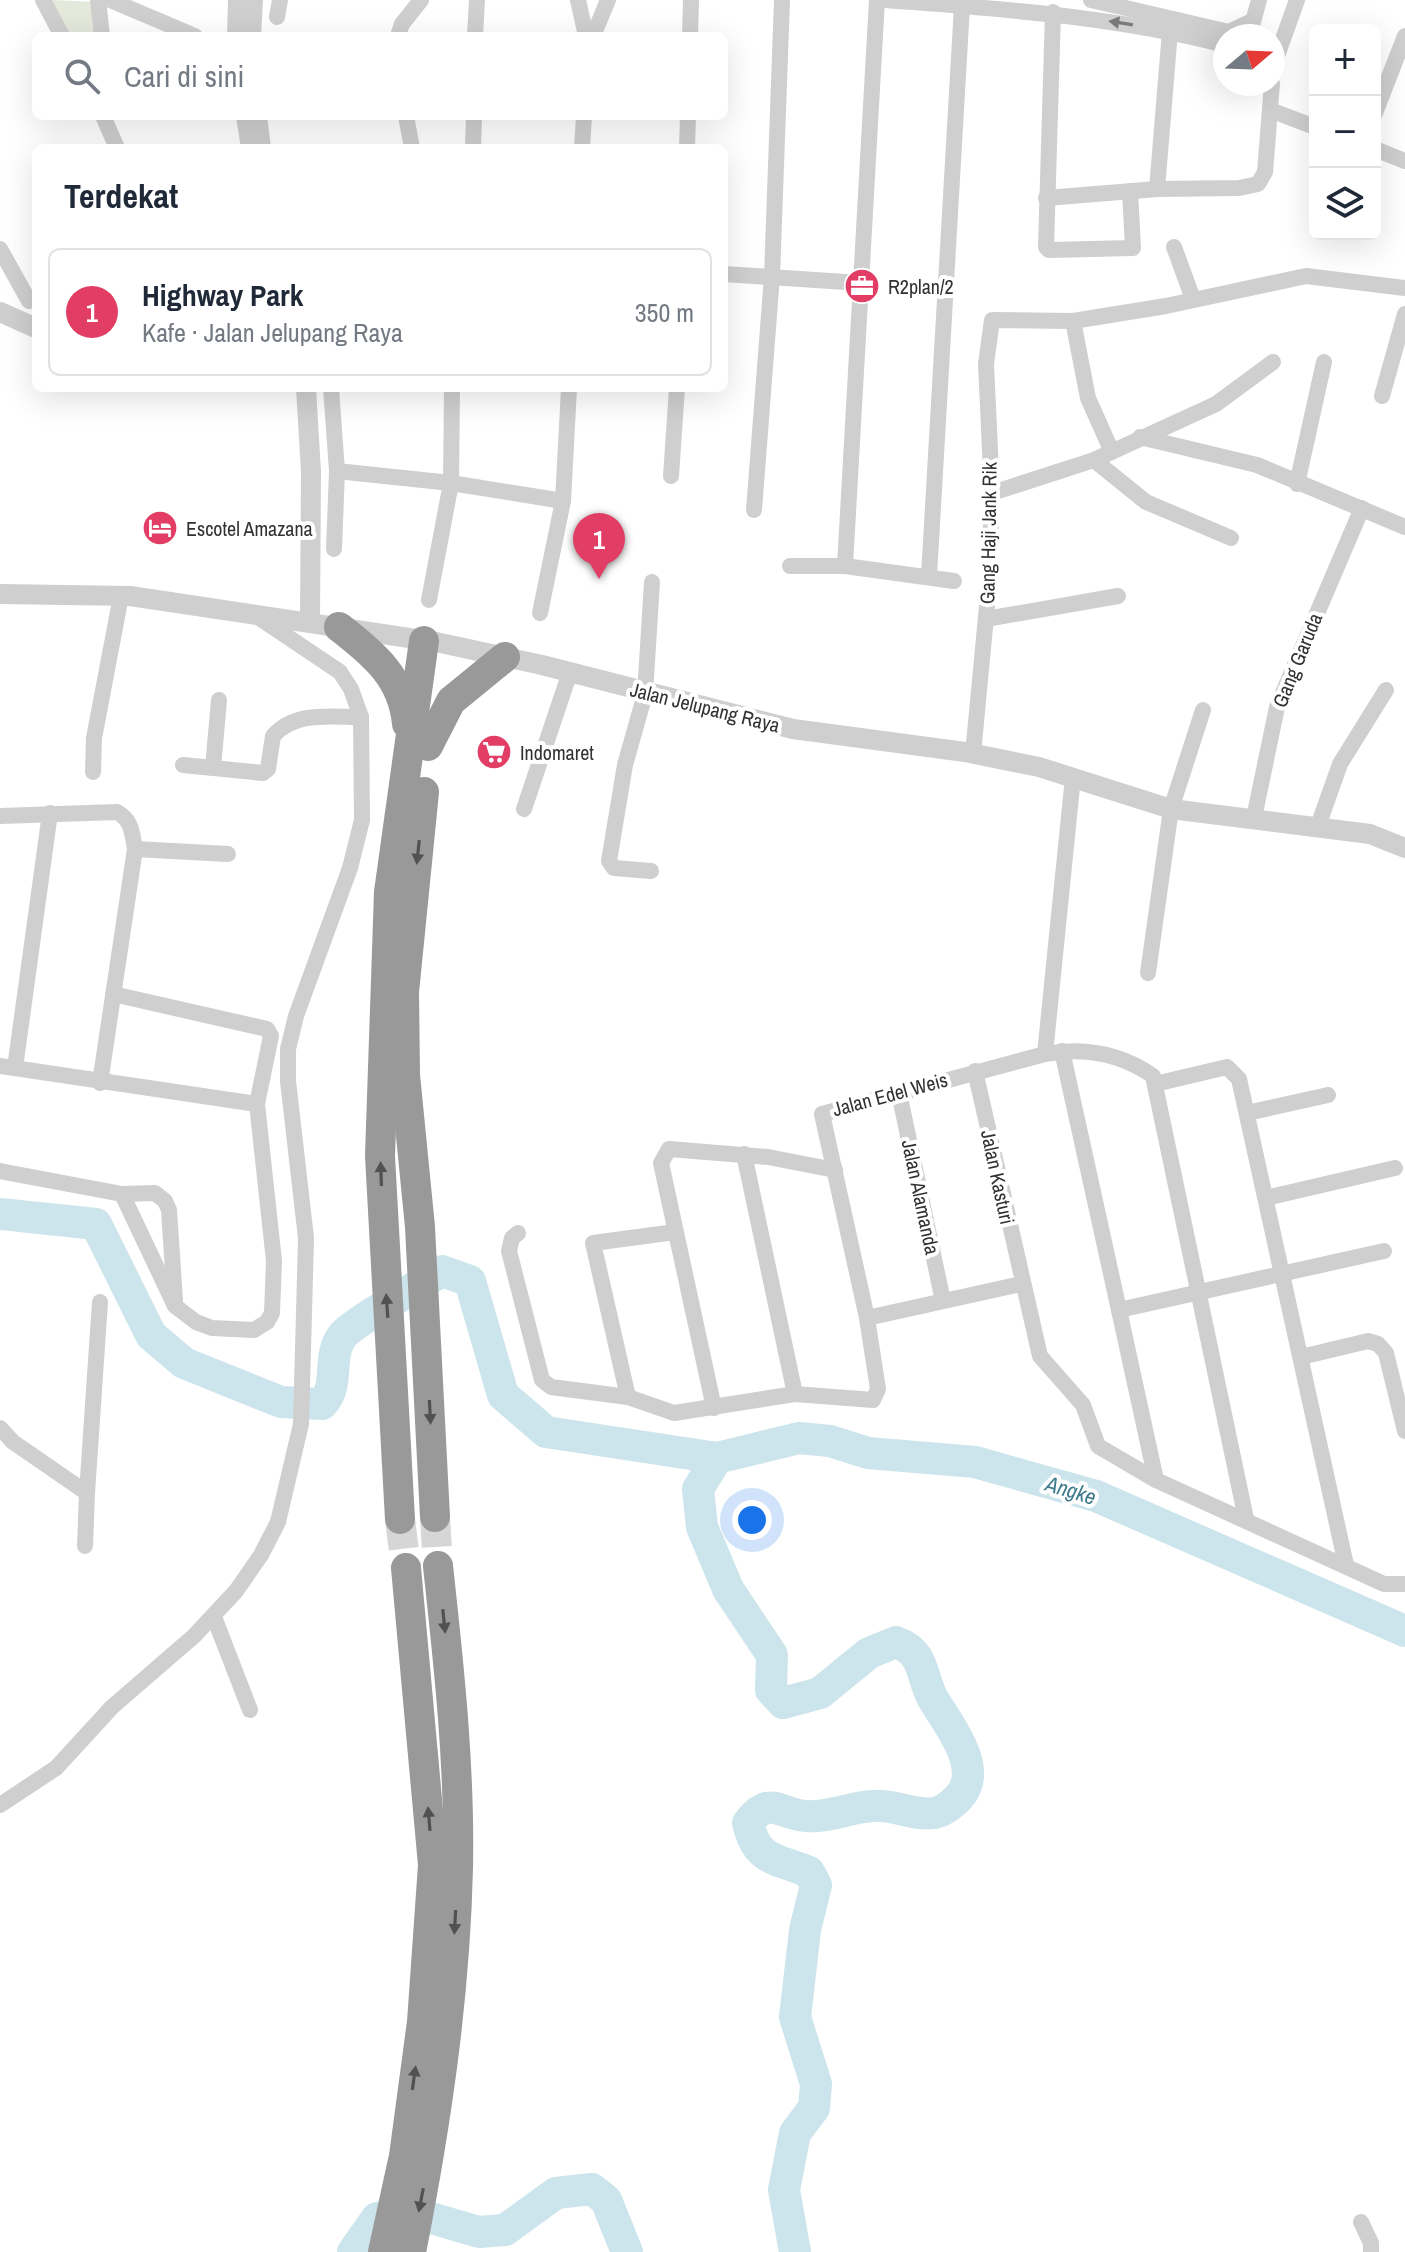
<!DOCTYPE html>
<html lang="id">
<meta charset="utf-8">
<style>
body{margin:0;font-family:"Archivo Narrow",sans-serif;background:#f6f6f7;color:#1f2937}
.controls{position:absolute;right:24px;top:24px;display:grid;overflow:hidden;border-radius:12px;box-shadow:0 8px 32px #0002}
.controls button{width:72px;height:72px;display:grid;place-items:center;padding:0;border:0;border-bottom:2px solid #e0e1e3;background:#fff;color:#1f2937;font:40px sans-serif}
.compass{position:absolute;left:1213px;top:24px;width:72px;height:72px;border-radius:50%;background:#fff;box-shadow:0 8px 32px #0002;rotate:71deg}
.you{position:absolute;left:752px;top:1520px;width:28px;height:28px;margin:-20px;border:6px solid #fff;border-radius:50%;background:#1a73e8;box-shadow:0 0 0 12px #1a73e833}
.badge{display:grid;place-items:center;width:52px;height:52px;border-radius:50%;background:#e13d65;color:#fff;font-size:26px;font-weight:700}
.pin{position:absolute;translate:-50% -66px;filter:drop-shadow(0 2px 4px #0008)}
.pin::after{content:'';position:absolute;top:42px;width:28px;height:24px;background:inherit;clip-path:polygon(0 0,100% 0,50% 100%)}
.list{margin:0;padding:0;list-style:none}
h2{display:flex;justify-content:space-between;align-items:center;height:104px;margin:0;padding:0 32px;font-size:34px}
h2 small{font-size:26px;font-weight:400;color:#747a83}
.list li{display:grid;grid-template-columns:52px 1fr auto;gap:24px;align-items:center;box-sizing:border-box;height:128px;margin:0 16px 16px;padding:0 16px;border:2px solid #e0e1e3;border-radius:12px}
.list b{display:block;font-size:30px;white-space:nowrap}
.list p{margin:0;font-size:26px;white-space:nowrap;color:#747a83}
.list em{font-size:26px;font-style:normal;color:#747a83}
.icon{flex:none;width:44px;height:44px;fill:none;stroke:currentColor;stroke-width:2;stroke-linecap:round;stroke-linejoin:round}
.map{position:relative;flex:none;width:1405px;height:2252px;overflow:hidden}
.search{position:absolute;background:#fff;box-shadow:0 8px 32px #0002;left:32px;top:32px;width:696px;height:88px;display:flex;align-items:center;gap:20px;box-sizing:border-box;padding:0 28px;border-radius:12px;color:#747a83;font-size:30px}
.panel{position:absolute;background:#fff;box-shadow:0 8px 32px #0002;left:32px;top:144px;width:696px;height:248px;border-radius:12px}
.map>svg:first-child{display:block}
</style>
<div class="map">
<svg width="1405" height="2252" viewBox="0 0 1405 2252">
<rect width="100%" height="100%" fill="#fff"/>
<path fill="#e5e9dc" d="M52 0 96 2 100 36H69Z"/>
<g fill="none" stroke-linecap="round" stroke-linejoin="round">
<g stroke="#cce4eb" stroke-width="32">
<path d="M0 1214 96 1224 151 1335 184 1363 281 1402 322 1404C341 1385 326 1356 343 1335 354 1322 423 1283 442 1271L470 1281 503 1395 546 1432 717 1458 799 1438 830 1441 868 1453 975 1462 1096 1496 1405 1631"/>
<path d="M717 1458 698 1489 702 1527 728 1589 772 1655 771 1690 783 1703 820 1693 869 1653 896 1642C926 1653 920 1675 933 1699 948 1724 985 1769 959 1797 953 1804 942 1812 934 1813 914 1816 893 1804 873 1806 851 1807 828 1818 806 1816 778 1814 770 1794 748 1823 757 1862 776 1858 809 1872L816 1885 805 1930 795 2017 816 2084 814 2108 795 2133 784 2190 795 2252"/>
<path d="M353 2252 377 2218 407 2211 479 2232 505 2230 556 2193 592 2189 606 2200 627 2252"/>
</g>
<g stroke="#d6d6d6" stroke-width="30" stroke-dasharray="30 15" stroke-linecap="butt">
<path d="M435 1517 438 1566"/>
<path d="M400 1519 406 1568"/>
</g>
<g stroke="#cfcfcf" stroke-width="16">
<path d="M43 0 62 36"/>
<path d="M98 0 102 36"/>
<path d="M110 0 195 36"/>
<path d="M578 0 586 36"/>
<path d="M886 0C1000 9 1113 16 1225 45"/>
<path d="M1091 0 1229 32 1252 21"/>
<path d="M1053 12 1046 247 1049 250 1133 248 1130 191"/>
<path d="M277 17 280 0"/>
<path d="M1251 29 1259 0"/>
<path d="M235 36 236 0"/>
<path d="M398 36 402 24 421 0"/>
<path d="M475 36 477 0"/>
<path d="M593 36 608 0"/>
<path d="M690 36 691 0"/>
<path d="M1273 67 1297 0"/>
<path d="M1270 110 1315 127"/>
<path d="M1375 113 1405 36"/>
<path d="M103 116 117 148"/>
<path d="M244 116 249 148"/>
<path d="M406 116 412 148"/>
<path d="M473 148 474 116"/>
<path d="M582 148 584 116"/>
<path d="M687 148 688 116"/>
<path d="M1375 149 1405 161"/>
<path d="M1157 189 1171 19"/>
<path d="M1046 198 1157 189 1239 188 1258 184 1265 172 1272 84"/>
<path d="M1174 247 1193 299"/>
<path d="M0 249 29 301"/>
<path d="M724 274 861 283"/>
<path d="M1073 321 1088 398 1112 452"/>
<path d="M331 388 337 471"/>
<path d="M1382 396 1405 314"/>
<path d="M1140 437 1257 465 1405 527"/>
<path d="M1094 460 1146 502 1231 538"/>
<path d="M671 476 677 388"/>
<path d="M1297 484 1324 362"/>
<path d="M992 493 1094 460 1216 404 1273 362"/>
<path d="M754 510 772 276 782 0"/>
<path d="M334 549 337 471 451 483 563 501"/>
<path d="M790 566H845L954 581"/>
<path d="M845 566 877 0"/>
<path d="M929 576 962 6"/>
<path d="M429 600 451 483 452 388"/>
<path d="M540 613 563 501 569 388"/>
<path d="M986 619 1118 596"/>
<path d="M973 754 989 585 992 493 986 364 992 320 1073 321 1166 306 1306 276 1405 288"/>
<path d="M183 765 263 773 268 769 273 736C295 711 330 717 361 717"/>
<path d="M213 768 219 700"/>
<path d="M93 772 94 738 121 596"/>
<path d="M524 809 570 672"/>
<path d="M0 816 117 812C132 820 132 833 135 849L100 1083"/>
<path d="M1254 818 1277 707 1362 508"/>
<path d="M1318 826 1340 764 1386 690"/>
<path d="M135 849 228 854"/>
<path d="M651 871 614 868 609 861 625 765 645 694 652 582"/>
<path d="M1148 973 1171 809 1203 710"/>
<path d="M113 994 267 1029 271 1036 257 1104 274 1261 272 1313 267 1322 254 1330 212 1328 196 1322 175 1306 122 1194"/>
<path d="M1062 1051 1119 1310 1384 1251"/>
<path d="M1045 1054C1084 1047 1120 1053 1153 1076L1246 1519"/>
<path d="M0 1066 257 1104"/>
<path d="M15 1068 50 813"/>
<path d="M975 1071 1040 1356 1083 1405 1098 1446 1156 1480 1384 1584H1405"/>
<path d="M1155 1084 1227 1067 1239 1079 1346 1565"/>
<path d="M899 1093 943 1301"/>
<path d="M1247 1113 1328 1095"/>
<path d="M744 1154 795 1394"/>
<path d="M0 1171 122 1194 155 1193 165 1201 169 1210 175 1300"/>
<path d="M1266 1198 1395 1168"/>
<path d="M518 1233 512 1238 509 1251 542 1380 551 1387 628 1397 674 1413 795 1394 873 1400 878 1389 867 1318"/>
<path d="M1021 1284 867 1318 822 1114 1045 1054 1073 777"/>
<path d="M1119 1310 1156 1480"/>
<path d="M1301 1357 1368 1341 1378 1344 1386 1353 1405 1431"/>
<path d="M628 1397 593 1243 675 1232"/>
<path d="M714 1408 661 1163 669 1149 768 1157 835 1170"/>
<path d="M0 1428 13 1442 87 1493 100 1302"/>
<path d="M85 1546 87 1493"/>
<path d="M214 1617 250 1710"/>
<path d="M0 1805 56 1768 112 1707 194 1636 236 1591 261 1555 278 1522 301 1424 306 1238 288 1081V1049L296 1016 350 868 362 820 361 717 351 689 340 672 255 615"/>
<path d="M1361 2222 1371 2243V2252"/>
</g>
<g stroke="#cfcfcf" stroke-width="20">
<path d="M251 36 253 0"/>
<path d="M257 116 261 148"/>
<path d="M0 312 36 328"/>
<path d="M306 388 311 472 310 621"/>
<path d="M0 594 130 596 436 642 542 665 793 729 965 752 1039 767 1171 809 1370 834 1405 848"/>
</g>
<g stroke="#999" stroke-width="30">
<path d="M339 627C374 654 403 678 407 724"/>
<path d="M428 746 451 701 505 657"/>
<path d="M424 792 404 992 405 1075 420 1227 435 1517"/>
<path d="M400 1519 380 1156 389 892 424 641"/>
<path d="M383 2252 404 2156 422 2022 433 1865 406 1568"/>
<path d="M411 2252C436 2125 455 1998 458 1868 460 1767 449 1666 438 1566"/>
</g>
</g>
<defs><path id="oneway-solid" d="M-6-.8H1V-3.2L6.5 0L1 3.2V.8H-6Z" transform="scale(2)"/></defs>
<use fill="#797979" href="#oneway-solid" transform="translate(1121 23) rotate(-171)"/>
<g fill="#515151">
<use href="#oneway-solid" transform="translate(418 852) rotate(96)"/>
<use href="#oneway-solid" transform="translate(381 1174) rotate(-92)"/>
<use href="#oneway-solid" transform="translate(387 1306) rotate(-94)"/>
<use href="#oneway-solid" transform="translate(430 1412) rotate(87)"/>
<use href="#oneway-solid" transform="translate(444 1621) rotate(84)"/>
<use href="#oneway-solid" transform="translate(429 1819) rotate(-95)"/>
<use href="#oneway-solid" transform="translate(455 1922) rotate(93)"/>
<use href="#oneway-solid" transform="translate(414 2078) rotate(-82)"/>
<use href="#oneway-solid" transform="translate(421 2200) rotate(101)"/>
</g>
<defs>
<symbol id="office-disc" viewBox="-11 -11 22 22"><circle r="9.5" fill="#e13d65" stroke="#fff"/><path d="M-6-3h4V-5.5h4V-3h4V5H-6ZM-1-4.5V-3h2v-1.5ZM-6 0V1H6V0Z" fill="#fff"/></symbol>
<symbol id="hotel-disc" viewBox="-11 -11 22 22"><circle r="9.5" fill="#e13d65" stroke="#fff"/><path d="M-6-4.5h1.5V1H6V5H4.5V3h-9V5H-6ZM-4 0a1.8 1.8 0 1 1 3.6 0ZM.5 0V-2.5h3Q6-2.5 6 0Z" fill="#fff"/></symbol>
<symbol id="supermarket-disc" viewBox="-11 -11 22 22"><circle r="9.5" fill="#e13d65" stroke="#fff"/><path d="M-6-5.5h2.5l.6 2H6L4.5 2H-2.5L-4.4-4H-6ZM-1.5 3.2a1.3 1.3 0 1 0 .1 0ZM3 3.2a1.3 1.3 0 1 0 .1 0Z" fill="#fff"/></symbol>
</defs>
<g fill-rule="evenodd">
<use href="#office-disc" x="842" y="266" width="40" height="40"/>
<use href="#hotel-disc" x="140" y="508" width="40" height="40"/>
<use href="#supermarket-disc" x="474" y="732" width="40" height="40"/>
</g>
<g text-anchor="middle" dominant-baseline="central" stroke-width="8" stroke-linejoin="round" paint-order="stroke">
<g font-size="20" fill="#323232" stroke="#fff" text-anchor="start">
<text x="888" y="286">R2plan/2</text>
<text x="186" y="528">Escotel Amazana</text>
<text x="520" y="752">Indomaret</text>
</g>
<g font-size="20" fill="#323232" stroke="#fff">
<text transform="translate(988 533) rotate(-89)">Gang Haji Jank Rik</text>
<text transform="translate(1297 660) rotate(-68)">Gang Garuda</text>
<text transform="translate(705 707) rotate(14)">Jalan Jelupang Raya</text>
<text transform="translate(890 1094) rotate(-15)">Jalan Edel Weis</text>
<text transform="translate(998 1177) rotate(78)">Jalan Kasturi</text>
<text transform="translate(921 1197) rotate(78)">Jalan Alamanda</text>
</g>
<g font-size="22" font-style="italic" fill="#3f7c8d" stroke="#fff">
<text transform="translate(1071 1490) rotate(17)">Angke</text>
</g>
</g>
</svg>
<div class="controls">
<button>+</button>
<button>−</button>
<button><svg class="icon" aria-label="layers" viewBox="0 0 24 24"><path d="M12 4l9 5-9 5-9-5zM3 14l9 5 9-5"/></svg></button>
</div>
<svg class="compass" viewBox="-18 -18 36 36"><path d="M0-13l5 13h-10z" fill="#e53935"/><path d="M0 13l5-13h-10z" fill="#747a83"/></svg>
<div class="you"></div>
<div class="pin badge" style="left:599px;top:579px">1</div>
<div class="search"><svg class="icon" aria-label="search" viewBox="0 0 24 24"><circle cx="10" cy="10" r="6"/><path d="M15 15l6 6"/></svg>Cari di sini</div>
<section class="panel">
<h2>Terdekat<small></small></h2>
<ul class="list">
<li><span class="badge">1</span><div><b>Highway Park</b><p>Kafe · Jalan Jelupang Raya</p></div><em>350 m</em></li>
</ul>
</section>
</div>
